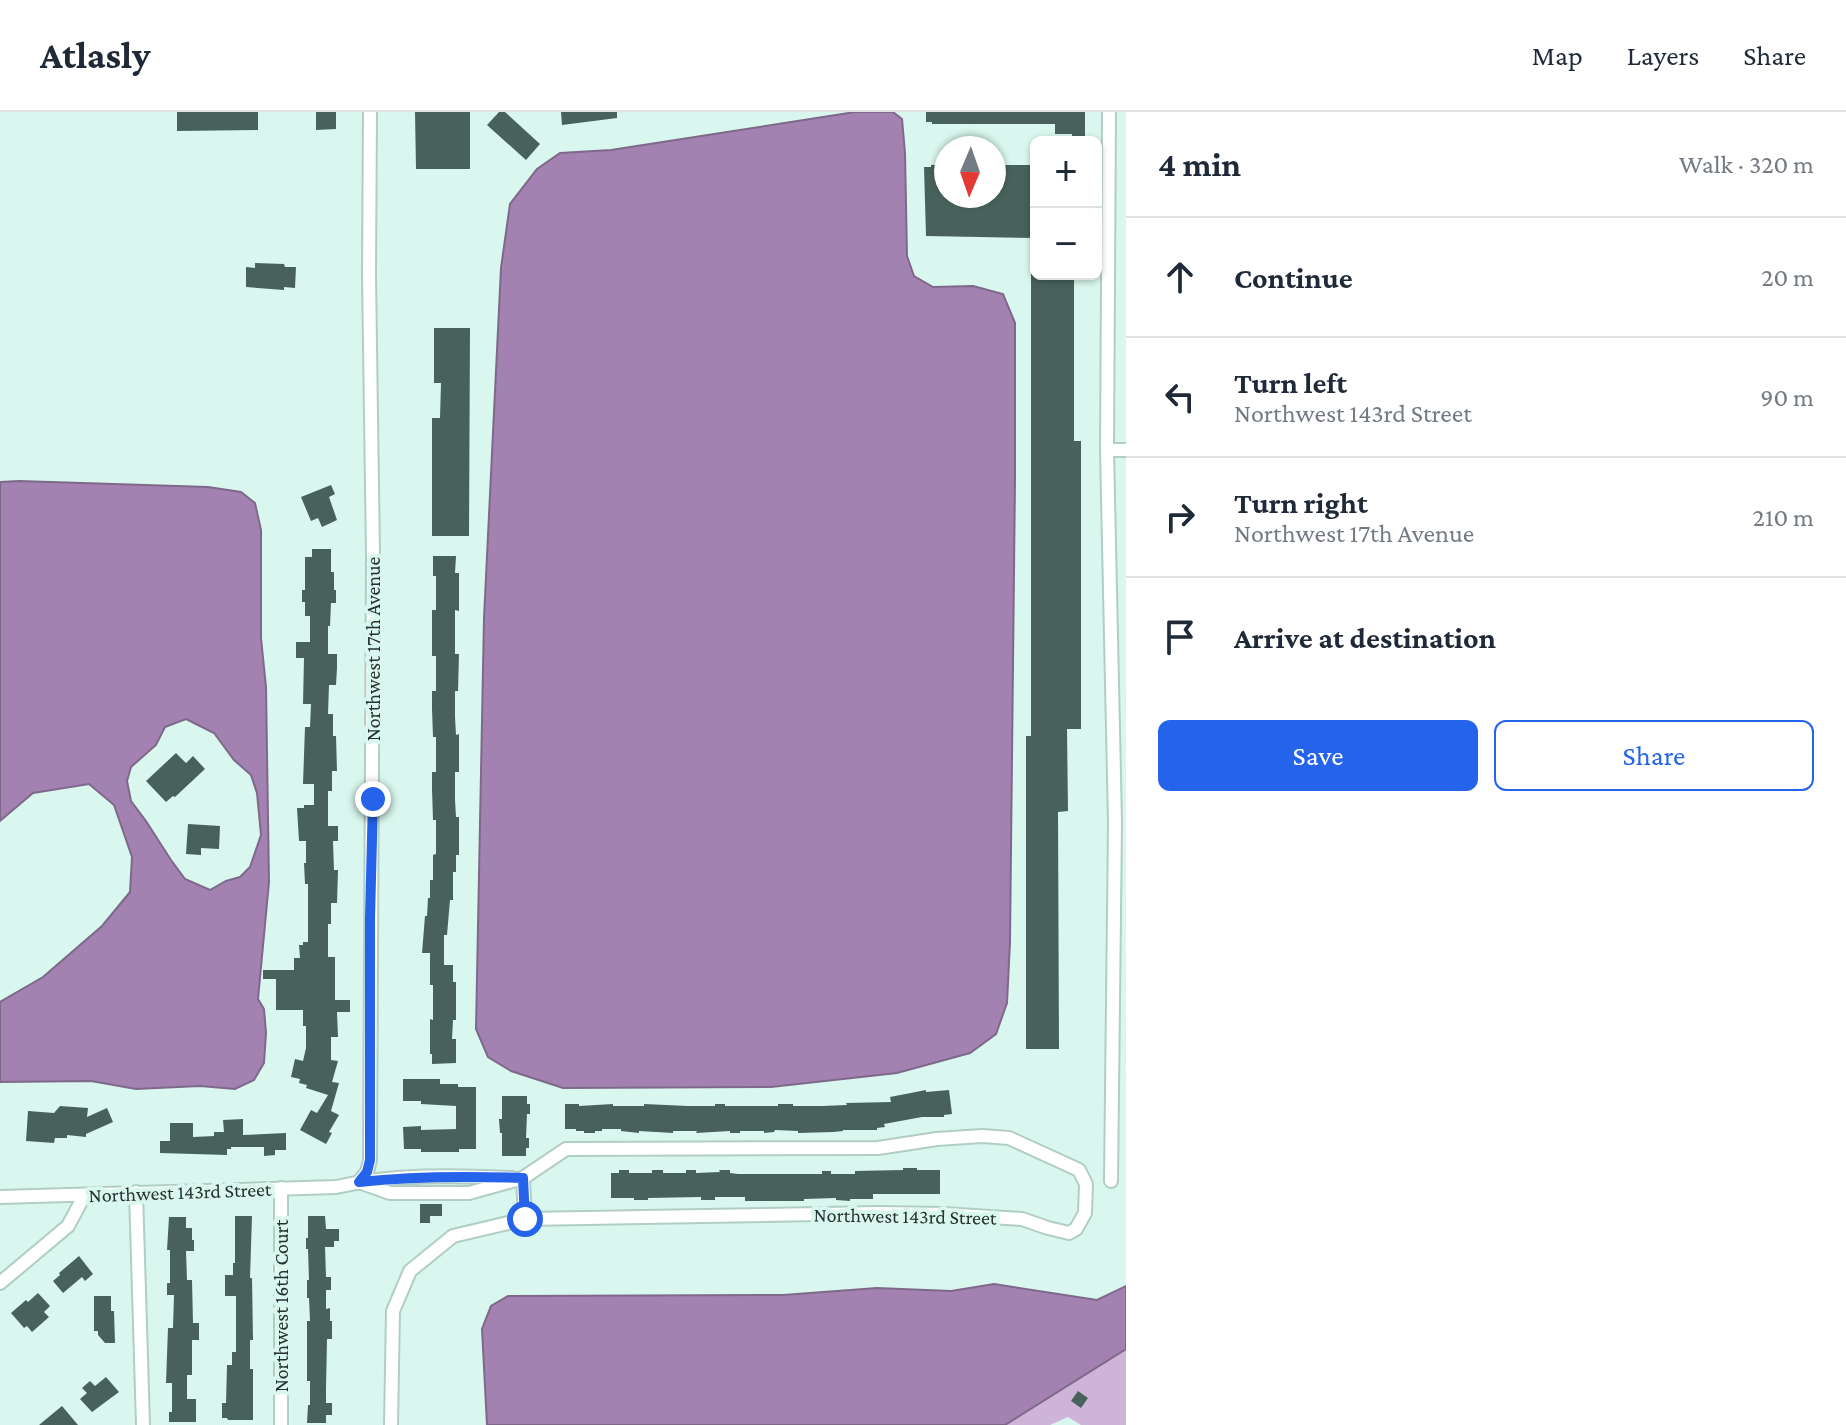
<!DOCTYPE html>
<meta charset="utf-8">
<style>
body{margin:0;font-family:"Crimson Pro",serif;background:#f2f2f3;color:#1f2937}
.controls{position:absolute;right:24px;top:24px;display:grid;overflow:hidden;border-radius:12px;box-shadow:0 2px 6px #0004}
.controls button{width:72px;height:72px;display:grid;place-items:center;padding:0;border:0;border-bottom:2px solid #e0e1e3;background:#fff;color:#1f2937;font:40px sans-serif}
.compass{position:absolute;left:934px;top:24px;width:72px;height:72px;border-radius:50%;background:#fff;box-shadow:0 2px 6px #0004;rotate:182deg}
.stop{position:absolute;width:24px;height:24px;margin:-18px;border:6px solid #2563eb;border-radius:50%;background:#fff}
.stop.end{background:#2563eb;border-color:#fff;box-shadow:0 2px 8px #0008}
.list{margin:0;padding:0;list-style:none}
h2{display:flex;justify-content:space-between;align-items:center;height:104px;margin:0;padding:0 32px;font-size:34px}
h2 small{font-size:26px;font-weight:400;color:#747a83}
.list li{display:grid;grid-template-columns:52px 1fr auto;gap:24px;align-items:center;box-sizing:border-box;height:120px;padding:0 32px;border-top:2px solid #e0e1e3}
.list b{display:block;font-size:30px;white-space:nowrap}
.list p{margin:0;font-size:26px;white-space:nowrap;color:#747a83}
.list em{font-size:26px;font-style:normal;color:#747a83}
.actions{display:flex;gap:16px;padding:24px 32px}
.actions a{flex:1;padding:18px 0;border:2px solid #2563eb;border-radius:12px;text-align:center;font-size:28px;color:#2563eb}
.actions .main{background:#2563eb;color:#fff}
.icon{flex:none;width:44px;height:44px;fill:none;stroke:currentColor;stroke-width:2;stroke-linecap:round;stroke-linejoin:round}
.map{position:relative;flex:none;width:1126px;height:1313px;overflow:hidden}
header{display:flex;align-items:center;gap:48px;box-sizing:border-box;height:112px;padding:0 40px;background:#fff;border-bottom:2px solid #e0e1e3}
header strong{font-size:38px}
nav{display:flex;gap:44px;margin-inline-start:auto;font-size:28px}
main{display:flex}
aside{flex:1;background:#fff}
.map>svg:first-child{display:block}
</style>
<header>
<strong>Atlasly</strong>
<nav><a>Map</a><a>Layers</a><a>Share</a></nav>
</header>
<main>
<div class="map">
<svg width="1126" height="1313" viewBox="0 0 1126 1313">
<rect width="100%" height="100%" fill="#d9f7ee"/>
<path fill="#cdb4d8" d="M1126 1237V1313H1081L1068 1305 1050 1313H1005Z"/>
<g fill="#a381b1" stroke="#7e698a" stroke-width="2" fill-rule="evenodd">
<path d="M855 0H893L902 7 905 41 907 144 914 164 933 175 973 174 1003 182 1015 211V366L1010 830 1007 891 996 922 970 941 897 961 771 975 563 976 511 959 488 945 476 917 484 506 501 156 510 92 537 57 560 41 611 38Z"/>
<path d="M19 369 208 375 241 380 255 391 261 418V526L266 575 269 770 258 887 264 897 266 921 264 951 254 968 235 977 200 974 136 977 91 969 0 970V890L43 865 102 814 130 780 132 745 114 693 89 672 33 681 0 709V370ZM186 607 214 621 234 648 251 663 257 681 261 723 250 755 240 765 226 769 210 778 185 767 171 748 146 709 131 689 127 669 131 655 156 633 165 615Z"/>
<path d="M994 1172 1097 1188 1126 1174V1237L1005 1313H487L482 1217 491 1194 508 1184 783 1183 877 1176 951 1179Z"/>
</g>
<g fill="#48625b">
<path d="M177 0H258V18L177 19Z"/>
<path d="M316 0H336V17L316 18Z"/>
<path d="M415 0H470V57H416Z"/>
<path d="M499 0H505L540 32 526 48 487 13Z"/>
<path d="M561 0H617V6L562 13Z"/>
<path d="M926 0H1085V25H1072V22H1055V12H932V10H926Z"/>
<path d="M946 52V86H994V53H1031V55H1036V126L926 124 924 55H931V53Z"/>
<path d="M255 151 284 152 285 155H296L295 176 284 175V178L246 175V155L255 156Z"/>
<path d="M1031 162H1074V329H1081V617H1067L1068 699 1058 700 1059 937H1026V624H1031Z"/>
<path d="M434 216H470L469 424H432V306H440L441 271H434Z"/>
<path d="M331 373 335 382 329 385 337 408 322 415 318 406 311 409 301 385Z"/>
<path d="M312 437H331V460H334V478H336V491H331L330 514H328V542H337V556L336 573H329L328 602H333V624H336L337 659H332V679H328V714H338V729H333L334 758H338L337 791H331V812H328V845H335V888H350V900H337L338 925H331V948L338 949 332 970 339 971 331 999 339 1003 329 1020 332 1021 326 1032 300 1018 311 998 317 1001 328 983 306 976 307 973 299 971 300 967 291 965 295 947 303 949 306 936V914H303V898H276V867H263V858H294V846H300L299 833H303V830H308V772H305L304 751H306V729H299L297 696H304V693H314V672H303L305 615H310L311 592H303L304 546H296V530H310V504H305V490H302V478H305V445H312Z"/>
<path d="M433 444H456L455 461H459V499L455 498V542H459L458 579H455V605L456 623 459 622V660H455V688L456 705H459V743H456V760H453V788H450L447 823H444V853H453V870H456V908H453L452 927H456V951L432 952V942H430V907L433 908V873H430V841H422L425 804H427L428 786H430V768H433V743L436 742V708H433L432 677V660H436V625H433L432 597V579H436V544H432V498H436V464H433Z"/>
<path d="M176 641 186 651 193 644 205 657 175 685 173 684 166 690 146 669Z"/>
<path d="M188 712 220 714 219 737 201 736V743L186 742Z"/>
<path d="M403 967H440V972H458V975H476V1037H459V1040H421V1037H404L403 1015 421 1014V1018L456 1017V994L421 992V989H403Z"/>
<path d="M926 978V980L949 978 952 1002 944 1003V1005H922L884 1012 885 1015 877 1016V1018H843V1019L833 1020 798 1021V1019L775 1018 774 1020 764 1021V1019H740V1021H730V1019L696 1021 697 1019H673V1021L639 1019V1021L621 1019V1017H602V1019H595V1021H584V1019H576V1017H565V992H579V994L613 992V994H644V992L688 994H715V992H725V994H778V992H793V994H822L847 993 846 991 891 990 890 985Z"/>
<path d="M502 984H527V992H530V1002H527L526 1026H529V1036H526V1044H502V1021H500L499 1007H502Z"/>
<path d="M60 994 88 996 87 1005 107 996 113 1010 86 1022V1025L67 1023V1026H55L54 1031 26 1029 28 999 54 1001Z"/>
<path d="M243 1007V1023L286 1021V1038H275V1043L264 1044V1035H231V1037H227V1043L160 1041V1029H170V1011H193V1025L214 1024V1020H224L223 1008Z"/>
<path d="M903 1056H917V1058H940V1082H873V1087H850V1089L836 1088V1086L804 1087V1089H745V1085H715V1088H701V1085L648 1086V1088H634V1086H611V1061H619V1058H629V1061H652V1058H663V1061H686V1058H696V1061L720 1060 719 1058H730V1061L738 1062H822V1059H831V1062H855V1059L903 1058Z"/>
<path d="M420 1092H442V1104H430V1111H420Z"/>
<path d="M235 1104H252L250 1166H252L253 1228H250V1257H253V1308H228L227 1306H222V1291H226L227 1253H232V1240H236V1184H225V1163H233V1151H235Z"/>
<path d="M308 1104H325L326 1117H339V1129H334V1135H325L326 1165H331V1178H326V1197L330 1196V1209H332V1227H327L326 1277V1291H332V1303H326V1311H307L308 1293H310V1269H307V1209H310L309 1186H307V1168H309L308 1137H306V1126H308Z"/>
<path d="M169 1105H186V1116H192V1128H194V1139H186L187 1168H192L193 1211H199V1228H192V1263H187V1287H196V1310H169V1300H172V1271H166L168 1216H173L174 1183H167V1171H170V1138H167Z"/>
<path d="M79 1144 93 1162 85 1169 82 1165 63 1181 53 1169 60 1163 59 1161Z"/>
<path d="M38 1181 50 1194 44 1200 49 1205 32 1220 27 1214 24 1216 11 1201 26 1188 28 1190Z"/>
<path d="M94 1184H111V1199H114L115 1231H105L98 1223V1219H94Z"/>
<path d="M106 1265 119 1280 92 1300 80 1287 87 1281 82 1276 90 1269 95 1274Z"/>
<path d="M1078 1279 1088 1286 1081 1296 1071 1289Z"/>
<path d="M62 1294 78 1313H39Z"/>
</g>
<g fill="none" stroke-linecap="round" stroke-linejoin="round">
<defs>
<g id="minor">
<path d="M1109 0 1107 338 1115 711 1111 1069"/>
<path d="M1107 338H1126"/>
<path d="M523 1066 525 1107"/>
<path d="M359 1070 390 1081H469L523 1066 566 1037 878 1036 937 1027 982 1024 1009 1026 1079 1058 1086 1072 1085 1101 1076 1117 1069 1121 1048 1116 1022 1107 943 1102 879 1101 525 1107 453 1124 410 1159 393 1199 391 1313"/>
<path d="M359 1070 367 1060 370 1048 373 444 369 163 370 0"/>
<path d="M281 1076V1313"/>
<path d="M136 1080 143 1313"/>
<path d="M0 1085 336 1075C393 1062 454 1063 512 1066"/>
<path d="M0 1171 68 1114 84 1084"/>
</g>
</defs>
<use href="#minor" stroke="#b1cec5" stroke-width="16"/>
<use href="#minor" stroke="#fff" stroke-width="12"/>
</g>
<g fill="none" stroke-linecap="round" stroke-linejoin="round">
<path stroke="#2563eb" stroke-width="10" d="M373 687 370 806V1048L367 1060 359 1070C414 1064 468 1064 523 1066L525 1107"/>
</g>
<g text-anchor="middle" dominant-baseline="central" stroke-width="8" stroke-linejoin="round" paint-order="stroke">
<g font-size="20" fill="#26322f" stroke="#d9f7ee">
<text transform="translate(373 537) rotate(-90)">Northwest 17th Avenue</text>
<text transform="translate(180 1080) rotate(-2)">Northwest 143rd Street</text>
<text transform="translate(905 1104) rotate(1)">Northwest 143rd Street</text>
<text transform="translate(281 1194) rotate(-90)">Northwest 16th Court</text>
</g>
</g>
</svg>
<div class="controls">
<button>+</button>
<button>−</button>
</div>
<svg class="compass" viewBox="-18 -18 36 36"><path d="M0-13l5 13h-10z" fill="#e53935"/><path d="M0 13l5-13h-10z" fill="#747a83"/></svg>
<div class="stop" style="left:525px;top:1107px"></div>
<div class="stop end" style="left:373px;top:687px"></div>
</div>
<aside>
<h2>4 min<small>Walk · 320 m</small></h2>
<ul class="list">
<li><svg class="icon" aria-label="ahead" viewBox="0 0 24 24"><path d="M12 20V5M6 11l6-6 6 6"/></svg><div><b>Continue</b></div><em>20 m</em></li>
<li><svg class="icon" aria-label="left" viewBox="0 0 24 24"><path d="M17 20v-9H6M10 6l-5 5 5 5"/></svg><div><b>Turn left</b><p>Northwest 143rd Street</p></div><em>90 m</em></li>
<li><svg class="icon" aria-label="right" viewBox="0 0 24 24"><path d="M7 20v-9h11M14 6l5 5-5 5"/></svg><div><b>Turn right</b><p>Northwest 17th Avenue</p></div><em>210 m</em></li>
<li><svg class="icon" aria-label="arrive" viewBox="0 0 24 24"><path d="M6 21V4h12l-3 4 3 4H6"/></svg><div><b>Arrive at destination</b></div></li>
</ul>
<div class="actions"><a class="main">Save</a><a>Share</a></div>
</aside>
</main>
